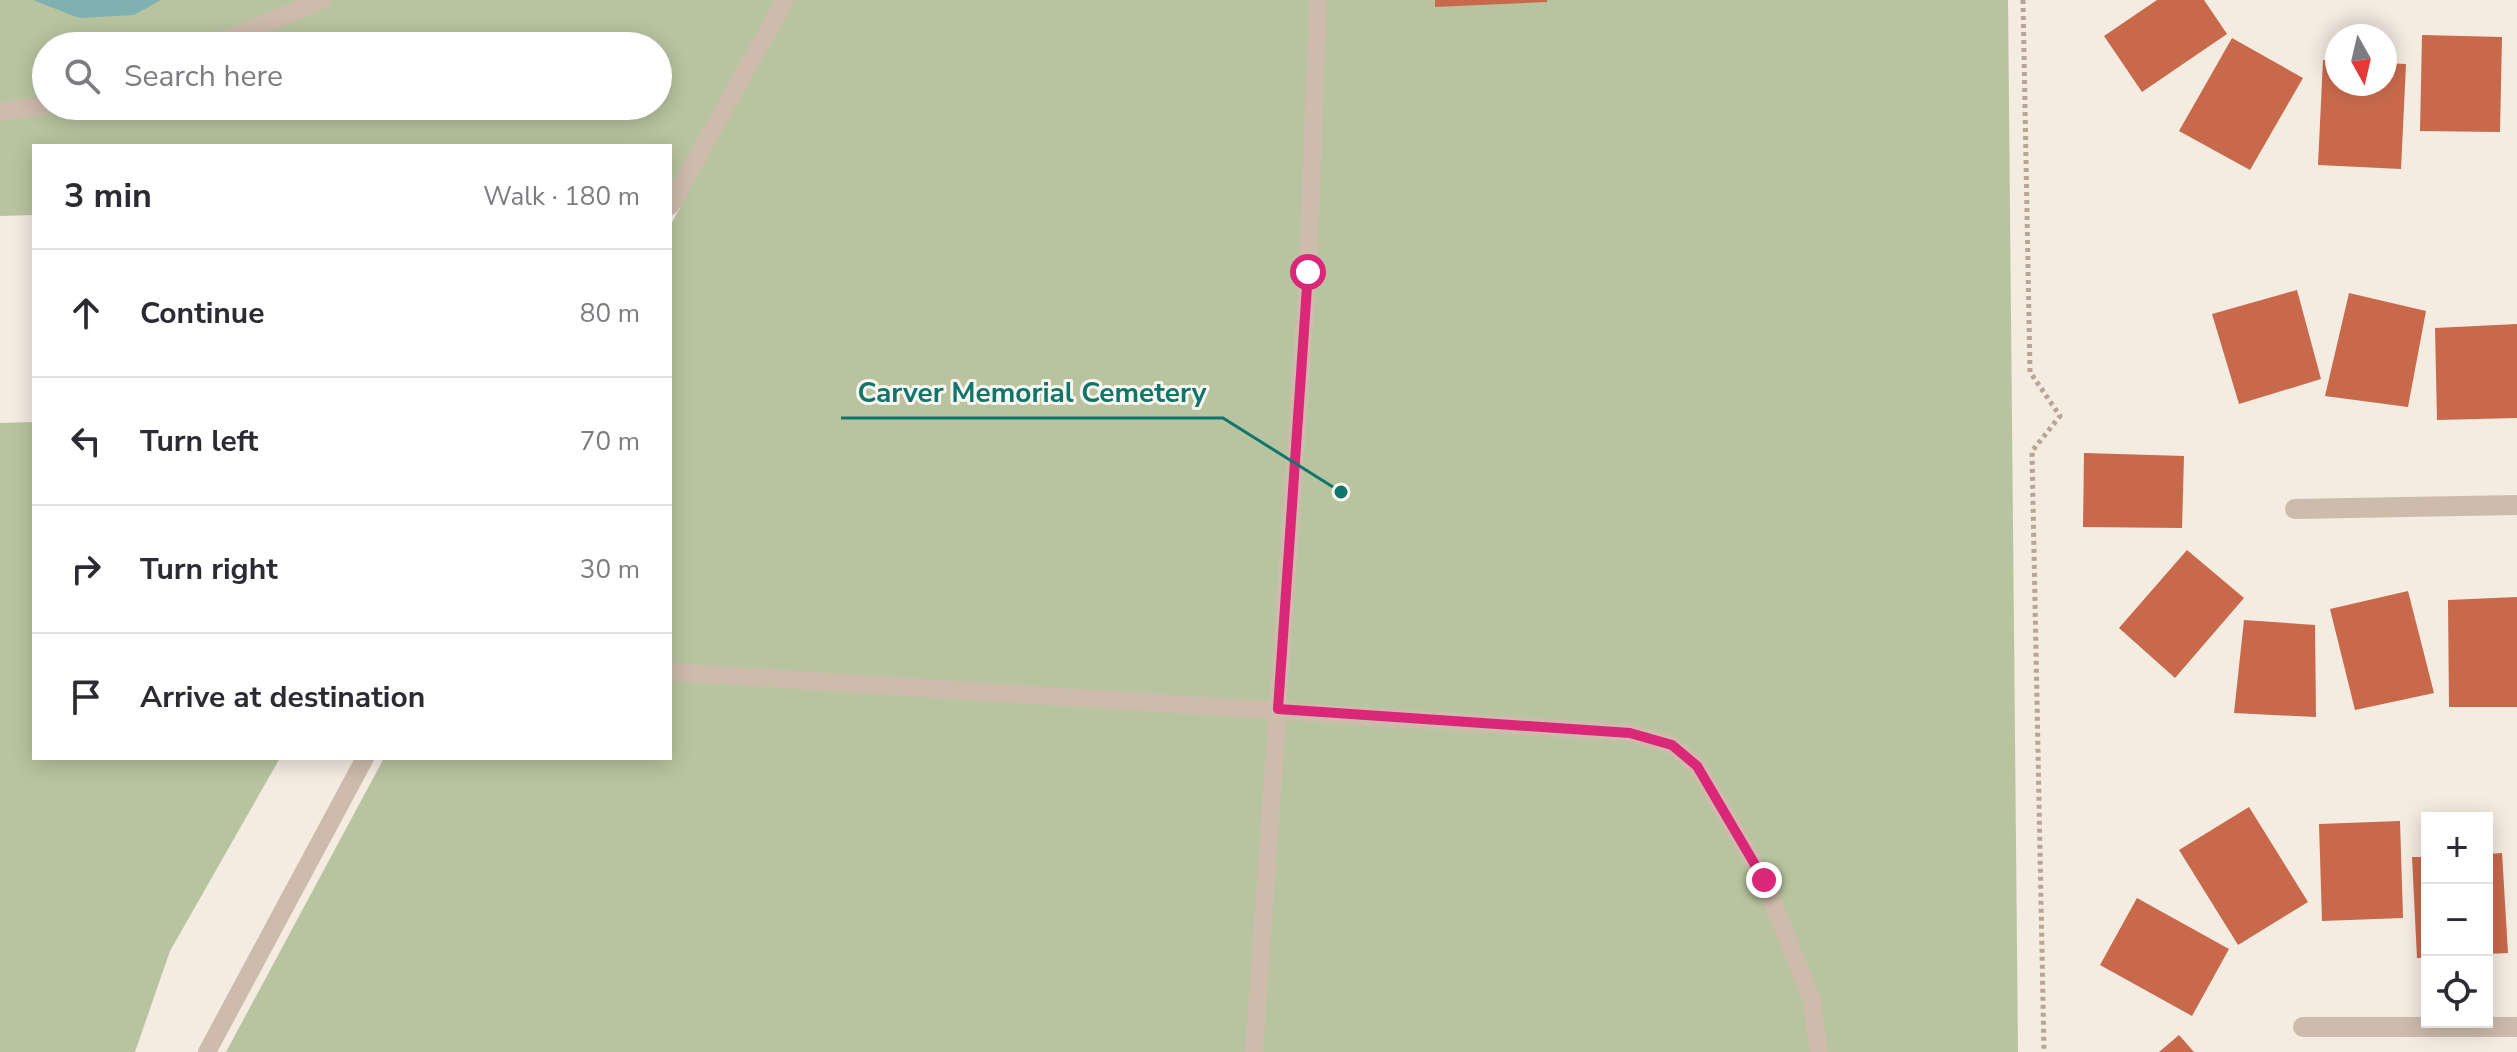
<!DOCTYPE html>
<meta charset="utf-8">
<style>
body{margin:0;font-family:"Nunito Sans",sans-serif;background:#f7f7f7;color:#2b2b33}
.controls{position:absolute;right:24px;bottom:24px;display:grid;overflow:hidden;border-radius:0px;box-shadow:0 4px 20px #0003}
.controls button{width:72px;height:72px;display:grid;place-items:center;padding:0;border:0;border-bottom:2px solid #e1e1e2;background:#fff;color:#2b2b33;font:40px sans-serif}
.compass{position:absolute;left:2325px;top:24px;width:72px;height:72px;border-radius:50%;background:#fff;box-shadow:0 4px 20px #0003;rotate:172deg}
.stop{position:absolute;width:24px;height:24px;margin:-18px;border:6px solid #db2777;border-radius:50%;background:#fff}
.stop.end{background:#db2777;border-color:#fff;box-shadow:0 2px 8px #0008}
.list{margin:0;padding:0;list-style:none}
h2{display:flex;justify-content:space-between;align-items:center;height:104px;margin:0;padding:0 32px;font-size:34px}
h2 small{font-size:26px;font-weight:400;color:#7c7c81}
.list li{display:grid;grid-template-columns:52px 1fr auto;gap:24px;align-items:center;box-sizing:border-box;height:128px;padding:0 32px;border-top:2px solid #e1e1e2}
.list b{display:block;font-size:30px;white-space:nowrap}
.list em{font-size:26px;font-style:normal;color:#7c7c81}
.icon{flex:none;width:44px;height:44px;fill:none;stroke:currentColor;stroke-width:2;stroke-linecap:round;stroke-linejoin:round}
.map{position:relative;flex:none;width:2517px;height:1052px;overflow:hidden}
.search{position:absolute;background:#fff;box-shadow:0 4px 20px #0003;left:32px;top:32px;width:640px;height:88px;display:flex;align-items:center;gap:20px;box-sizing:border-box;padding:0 28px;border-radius:44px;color:#7c7c81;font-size:30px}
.panel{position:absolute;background:#fff;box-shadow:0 4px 20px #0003;left:32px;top:144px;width:640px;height:616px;border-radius:0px}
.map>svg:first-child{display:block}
</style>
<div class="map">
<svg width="2517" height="1052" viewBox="0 0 2517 1052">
<rect width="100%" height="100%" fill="#f4ebe1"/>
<g fill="#b8c4a0" fill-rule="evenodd">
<path d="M0 0H2008L2018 1052H226L384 758H670V226L680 208 670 207V146H34V215L0 216ZM46 46H658V106H46Z"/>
<path d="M34 422V758H280L170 951 135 1052H0V423Z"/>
</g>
<path fill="#7fb0b2" d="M33 0H161L134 15 79 18Z"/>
<g fill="#c8694b">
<path d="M1435 0H1547V2L1435 7Z"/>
<path d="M2157 0H2204L2227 34 2142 92 2104 36Z"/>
<path d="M2422 35 2502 37 2500 132 2420 131Z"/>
<path d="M2232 38 2303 78 2250 170 2179 131Z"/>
<path d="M2323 60 2337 61V84H2385V63L2406 64 2401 169 2318 165Z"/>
<path d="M2297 290 2321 379 2239 404 2212 314Z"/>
<path d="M2349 293 2426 311 2408 407 2325 396Z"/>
<path d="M2517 324V418L2437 420 2435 328Z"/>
<path d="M2084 453 2184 456 2182 528 2083 527Z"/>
<path d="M2187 550 2244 598 2175 678 2119 628Z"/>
<path d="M2408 591 2434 693 2355 710 2330 609Z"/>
<path d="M2517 597V707H2449L2448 600Z"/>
<path d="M2244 620 2315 625 2316 717 2234 713Z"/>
<path d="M2249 807 2308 902 2238 945 2179 850Z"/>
<path d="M2400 821 2403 918 2322 921 2319 824Z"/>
<path d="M2502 853 2508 953 2487 954V854Z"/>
<path d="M2412 857H2427V958H2417Z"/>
<path d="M2137 898 2229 949 2192 1016 2100 965Z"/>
<path d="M2179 1035 2194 1052H2159Z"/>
</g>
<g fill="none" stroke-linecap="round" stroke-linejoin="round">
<path stroke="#b9a596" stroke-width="5" stroke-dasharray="4 4" stroke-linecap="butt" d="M2023 0 2030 372 2060 416 2032 451 2044 1052"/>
<g stroke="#cdbbac" stroke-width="18">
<path d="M210 46 322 0"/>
<path d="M0 112 46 105"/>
<path d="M670 206 785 0"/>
<path d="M670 672 1630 733 1672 745 1697 766 1764 880 1812 1000 1819 1052"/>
<path d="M207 1052 365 758"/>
<path d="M1254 1052 1308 272 1318 0"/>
</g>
<g stroke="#cdbbac" stroke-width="20">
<path d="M2295 509 2517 505"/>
<path d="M2303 1027H2517"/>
</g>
</g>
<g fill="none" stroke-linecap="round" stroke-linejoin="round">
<path stroke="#db2777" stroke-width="10" d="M1308 272 1278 709 1630 733 1672 745 1697 766 1764 880"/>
</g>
<path fill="none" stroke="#0f766e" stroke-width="3" d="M1341 492L1223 418H841"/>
<circle fill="#0f766e" stroke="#fbf5ee" stroke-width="3" cx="1341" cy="492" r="8"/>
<g font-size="28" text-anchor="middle" font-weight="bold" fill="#0f766e" stroke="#fbf5ee" stroke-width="6" stroke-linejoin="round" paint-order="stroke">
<text x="1032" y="402">Carver Memorial Cemetery</text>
</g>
</svg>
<div class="controls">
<button>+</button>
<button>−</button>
<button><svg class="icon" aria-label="locate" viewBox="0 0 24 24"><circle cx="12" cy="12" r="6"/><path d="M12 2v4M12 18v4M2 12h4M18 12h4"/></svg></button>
</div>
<svg class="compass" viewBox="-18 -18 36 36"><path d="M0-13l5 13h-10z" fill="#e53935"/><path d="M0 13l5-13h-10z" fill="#7c7c81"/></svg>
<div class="stop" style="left:1308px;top:272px"></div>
<div class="stop end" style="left:1764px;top:880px"></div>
<div class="search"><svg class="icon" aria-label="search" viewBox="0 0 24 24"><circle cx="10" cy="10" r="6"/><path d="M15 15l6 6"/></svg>Search here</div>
<section class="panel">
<h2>3 min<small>Walk · 180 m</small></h2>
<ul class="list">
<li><svg class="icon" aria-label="ahead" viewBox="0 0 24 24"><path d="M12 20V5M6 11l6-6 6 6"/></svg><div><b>Continue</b></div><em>80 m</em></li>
<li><svg class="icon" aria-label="left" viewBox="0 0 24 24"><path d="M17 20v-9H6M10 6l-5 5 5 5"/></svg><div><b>Turn left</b></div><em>70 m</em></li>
<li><svg class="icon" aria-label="right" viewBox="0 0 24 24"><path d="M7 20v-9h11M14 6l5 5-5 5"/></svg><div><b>Turn right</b></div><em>30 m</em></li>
<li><svg class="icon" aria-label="arrive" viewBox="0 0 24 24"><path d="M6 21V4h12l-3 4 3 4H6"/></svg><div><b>Arrive at destination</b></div></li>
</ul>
</section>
</div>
